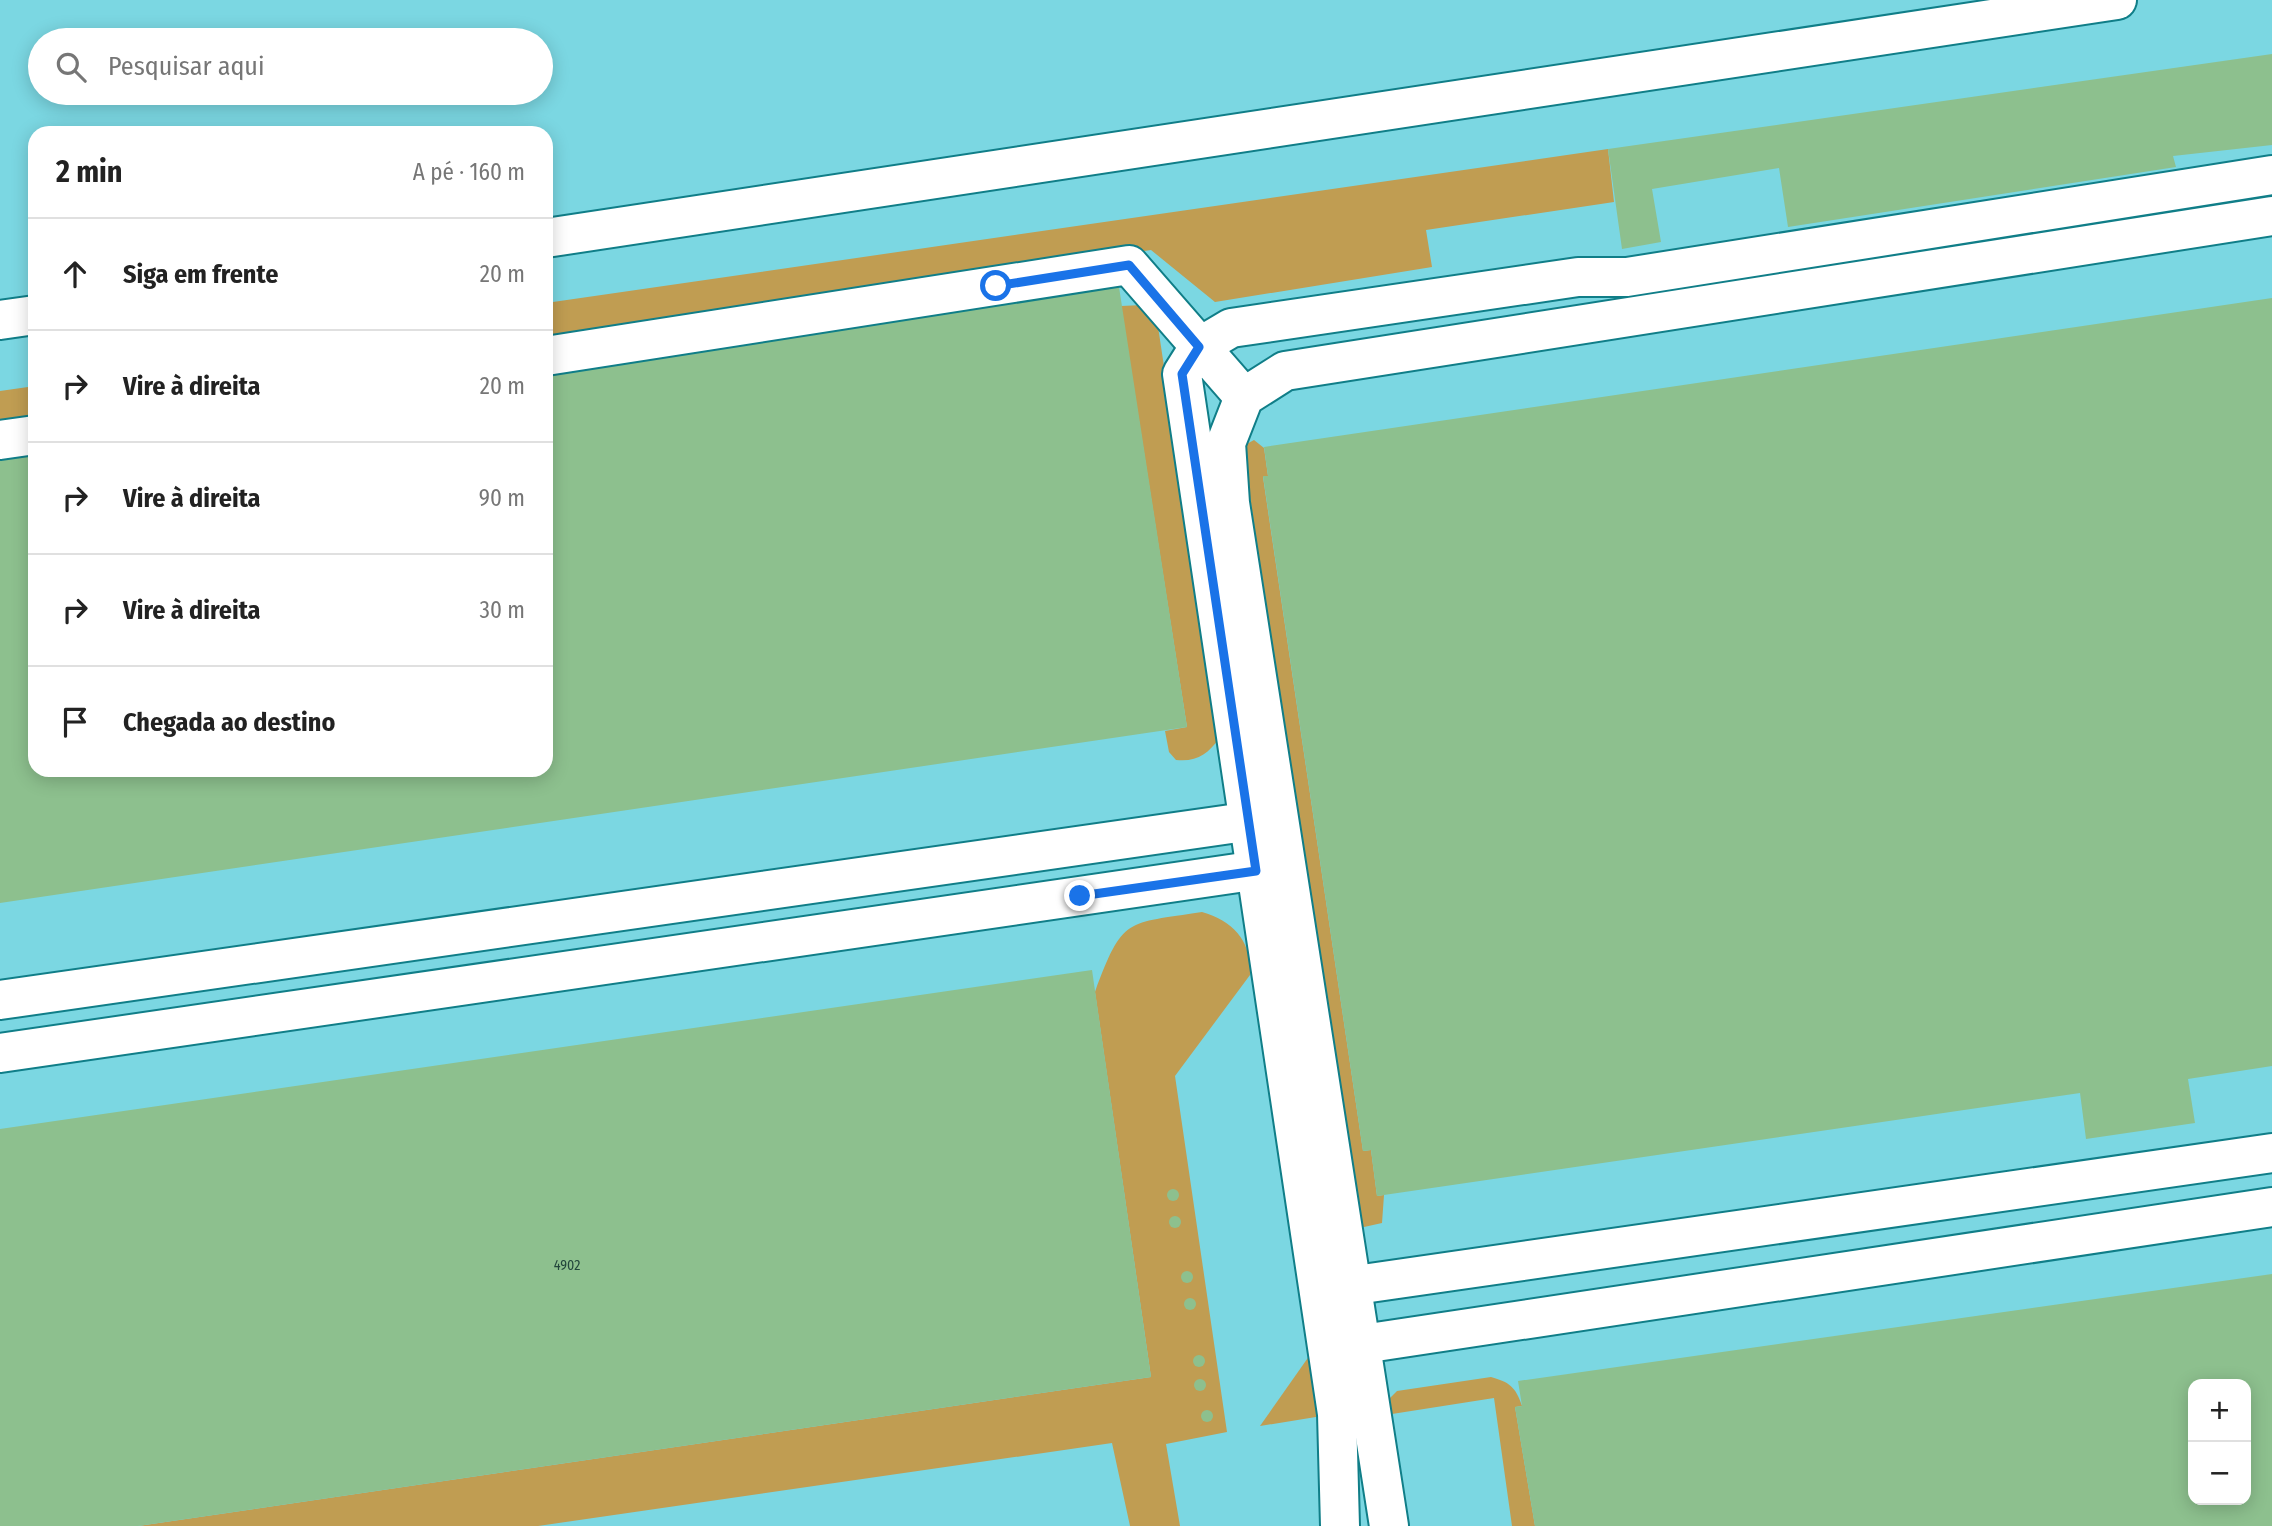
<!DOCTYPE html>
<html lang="pt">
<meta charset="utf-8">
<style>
body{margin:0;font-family:"Fira Sans Condensed",sans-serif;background:#f2f2f2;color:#222}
.controls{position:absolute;right:21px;bottom:21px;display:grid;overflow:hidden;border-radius:14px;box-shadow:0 4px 18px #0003}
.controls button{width:63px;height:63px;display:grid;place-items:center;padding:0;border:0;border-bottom:2px solid #e0e0e0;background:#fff;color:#222;font:35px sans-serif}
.stop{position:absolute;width:21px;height:21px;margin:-16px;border:5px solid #1a73e8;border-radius:50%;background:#fff}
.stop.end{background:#1a73e8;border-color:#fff;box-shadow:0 2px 7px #0008}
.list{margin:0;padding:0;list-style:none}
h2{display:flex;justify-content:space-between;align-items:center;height:91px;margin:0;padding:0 28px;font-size:30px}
h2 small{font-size:23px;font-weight:400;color:#767676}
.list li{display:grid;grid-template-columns:46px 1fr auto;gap:21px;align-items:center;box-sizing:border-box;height:112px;padding:0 28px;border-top:2px solid #e0e0e0}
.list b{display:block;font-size:26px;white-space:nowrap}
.list em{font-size:23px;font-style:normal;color:#767676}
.icon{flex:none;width:38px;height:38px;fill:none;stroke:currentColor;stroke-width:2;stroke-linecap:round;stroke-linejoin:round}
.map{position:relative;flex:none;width:2272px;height:1526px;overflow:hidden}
.search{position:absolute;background:#fff;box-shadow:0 4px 18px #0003;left:28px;top:28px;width:525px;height:77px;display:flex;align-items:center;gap:18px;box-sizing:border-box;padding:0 24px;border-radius:38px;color:#767676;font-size:26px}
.panel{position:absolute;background:#fff;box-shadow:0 4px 18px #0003;left:28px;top:126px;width:525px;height:651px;border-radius:21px}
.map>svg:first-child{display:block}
</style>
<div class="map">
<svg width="2272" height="1526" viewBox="0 0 2272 1526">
<rect width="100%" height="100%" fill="#7bd7e2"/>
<g fill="#c09d52">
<path d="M1608 149 1614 202 1426 230 1432 267 1215 302 1151 250 546 340V303Z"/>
<path d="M1143 305 1157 320 1220 738C1207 754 1198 762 1176 760L1169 752 1165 731 1187 727 1121 306Z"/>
<path d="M35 386V416L0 421V391Z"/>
<path d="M1254 440 1264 448 1268 476 1263 477 1363 1151 1371 1150 1377 1196 1384 1195 1382 1223 1364 1227 1351 1220 1243 446Z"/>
<path d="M1202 912C1234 921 1252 942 1250 975L1175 1076 1227 1432 1166 1444 1180 1526H1130L1112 1443 538 1526H138L1151 1377 1095 992C1123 916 1126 924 1202 912Z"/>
<path d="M1312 1352 1322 1416 1260 1426Z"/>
<path d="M1491 1377C1509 1382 1516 1387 1522 1406L1515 1407 1535 1526H1512L1494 1398 1392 1414 1390 1398 1397 1391Z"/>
</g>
<g fill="#8dc08e" fill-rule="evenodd">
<path d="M2272 54V145L2173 156 2176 167 1788 227 1779 168 1652 189 1661 242 1622 249 1608 149Z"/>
<path d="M1119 287 1187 727 0 903V460L35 455V770H546V376Z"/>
<path d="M2272 298V1066L2188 1079 2195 1123 2086 1139 2080 1093 1377 1196 1371 1150 1363 1151 1263 476H1268L1264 447Z"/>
<path d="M1092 970 1151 1377 138 1526H0V1129Z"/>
<circle cx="1173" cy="1195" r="6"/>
<circle cx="1175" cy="1222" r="6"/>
<circle cx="1187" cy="1277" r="6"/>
<path d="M2272 1274V1526H1535L1515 1407 1522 1406 1518 1381ZM2193 1384H2246V1500H2193Z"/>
<circle cx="1190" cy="1304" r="6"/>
<circle cx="1199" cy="1361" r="6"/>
<circle cx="1200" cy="1385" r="6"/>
<circle cx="1207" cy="1416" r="6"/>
</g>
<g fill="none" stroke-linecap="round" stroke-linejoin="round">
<defs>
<g id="minor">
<path d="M546 238 2117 0"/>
<path d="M0 320 35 315"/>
<path d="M546 356 1129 265 1244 397"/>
<path d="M0 440 35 435"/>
<path d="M0 1000 1273 818"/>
<path d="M0 1053 1279 867"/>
<path d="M1328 1289 2272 1153"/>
<path d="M1336 1348 2272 1207"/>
<path d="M1340 1526 1337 1414 1182 374 1199 347 1231 328 1578 277H1627L2272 175"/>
<path d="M1389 1526 1230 503 1226 443 1244 397 1285 371 2272 216"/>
</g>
</defs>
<use href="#minor" stroke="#107e88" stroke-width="42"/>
<use href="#minor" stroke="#fff" stroke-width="38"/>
</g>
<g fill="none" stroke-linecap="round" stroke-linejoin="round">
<path stroke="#1a73e8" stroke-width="9" d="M996 286 1129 265 1199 347 1182 374 1256 871 1080 896"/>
</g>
<g text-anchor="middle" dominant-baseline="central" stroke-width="7" stroke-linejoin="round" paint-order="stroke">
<g font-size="14" fill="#23463c">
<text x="567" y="1265">4902</text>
</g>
</g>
</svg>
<div class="controls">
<button>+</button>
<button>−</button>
</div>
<div class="stop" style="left:996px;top:286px"></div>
<div class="stop end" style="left:1080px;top:896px"></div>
<div class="search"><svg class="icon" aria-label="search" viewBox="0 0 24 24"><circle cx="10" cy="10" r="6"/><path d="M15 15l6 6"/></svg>Pesquisar aqui</div>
<section class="panel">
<h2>2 min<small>A pé · 160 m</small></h2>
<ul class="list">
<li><svg class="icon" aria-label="ahead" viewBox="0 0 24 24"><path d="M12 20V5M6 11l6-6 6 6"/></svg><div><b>Siga em frente</b></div><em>20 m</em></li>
<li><svg class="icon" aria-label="right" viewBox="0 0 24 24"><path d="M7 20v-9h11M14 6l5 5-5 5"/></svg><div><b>Vire à direita</b></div><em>20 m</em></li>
<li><svg class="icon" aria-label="right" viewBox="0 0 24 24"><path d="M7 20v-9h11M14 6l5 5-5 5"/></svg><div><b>Vire à direita</b></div><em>90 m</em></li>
<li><svg class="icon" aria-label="right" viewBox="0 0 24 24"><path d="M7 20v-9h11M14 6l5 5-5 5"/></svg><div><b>Vire à direita</b></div><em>30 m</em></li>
<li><svg class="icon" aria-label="arrive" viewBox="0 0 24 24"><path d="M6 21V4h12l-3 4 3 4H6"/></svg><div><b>Chegada ao destino</b></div></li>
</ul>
</section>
</div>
